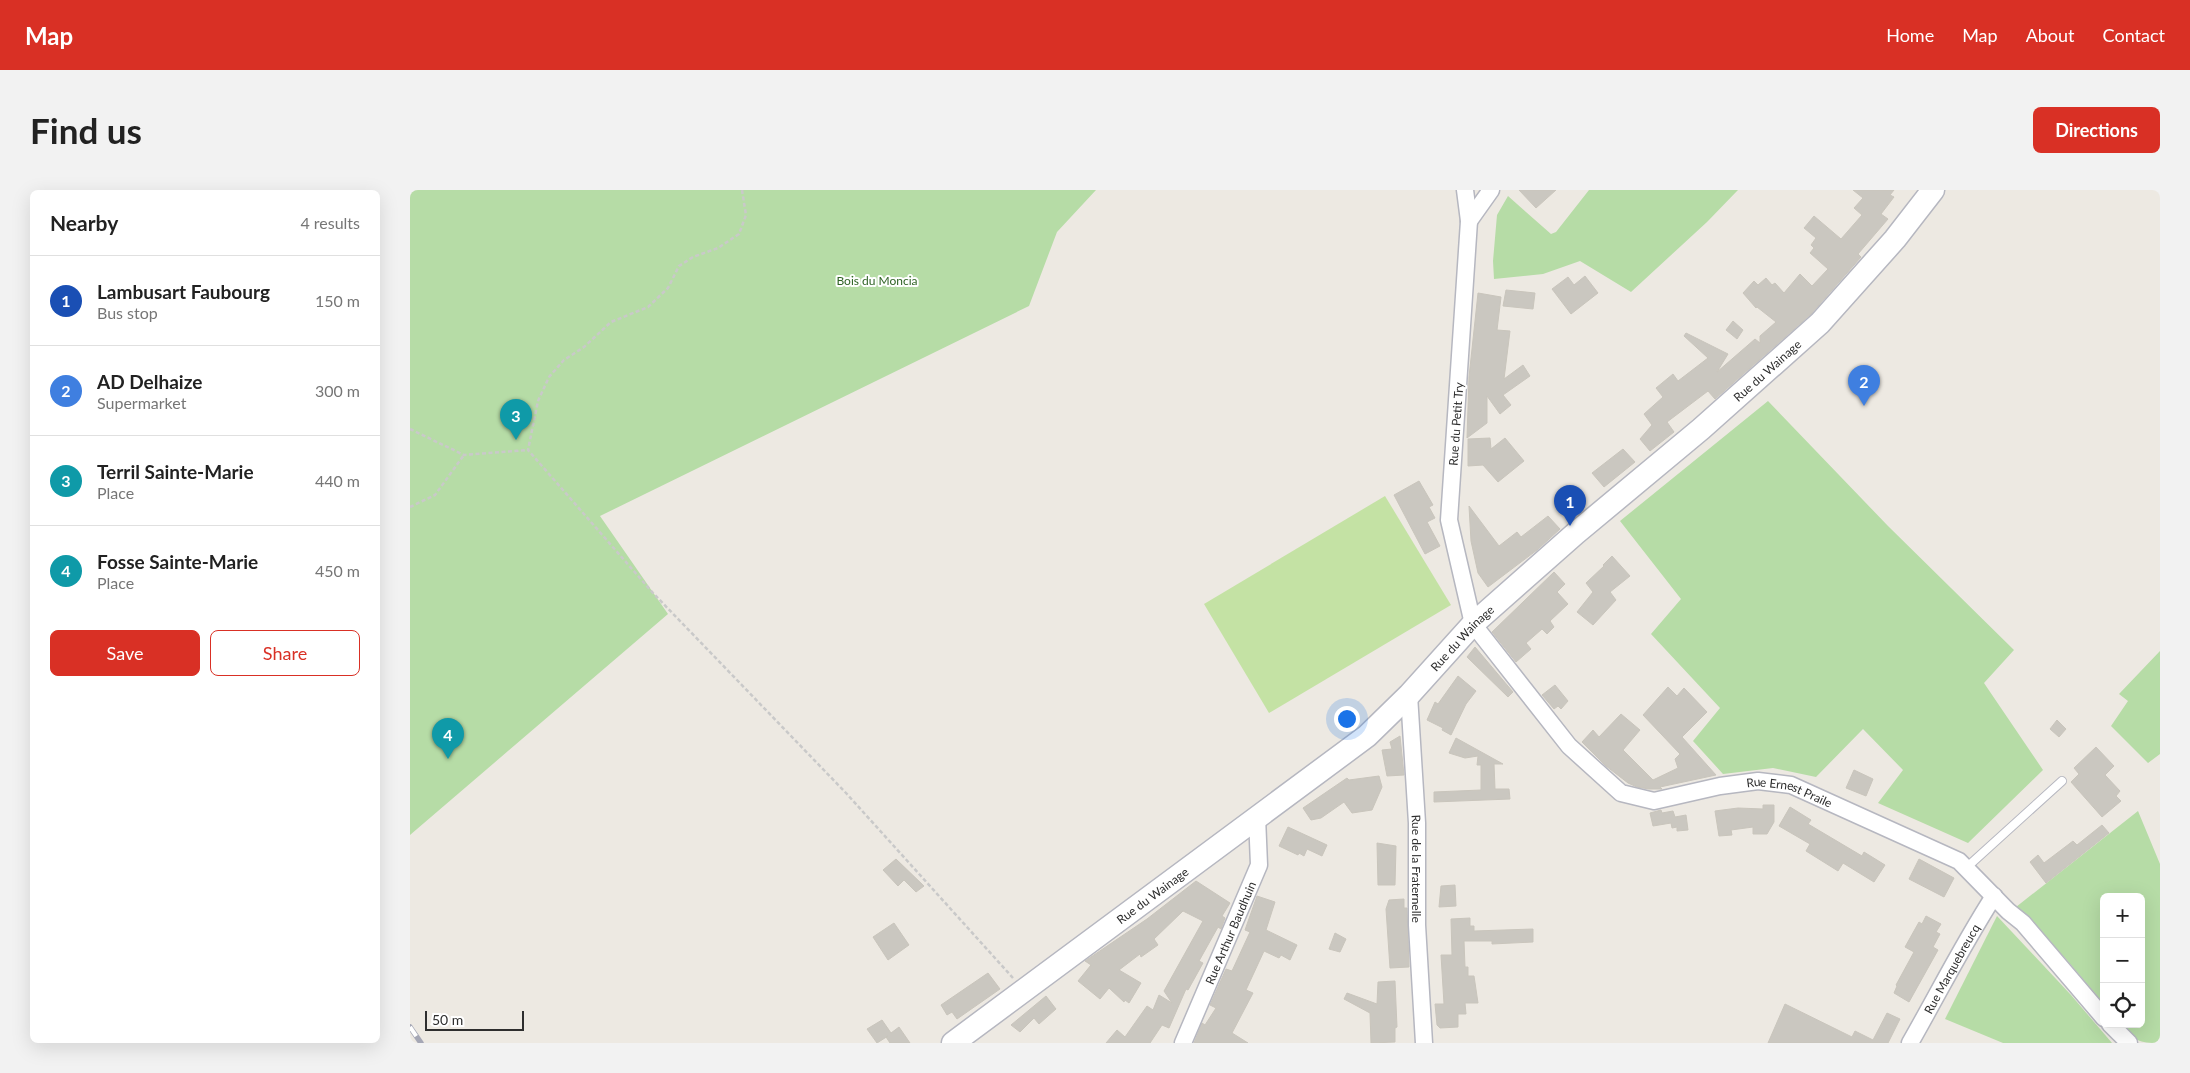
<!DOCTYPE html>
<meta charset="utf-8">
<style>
body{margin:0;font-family:Lato,sans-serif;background:#f2f2f2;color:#222}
.controls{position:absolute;right:15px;bottom:15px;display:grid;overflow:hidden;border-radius:8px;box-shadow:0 5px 20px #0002}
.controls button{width:45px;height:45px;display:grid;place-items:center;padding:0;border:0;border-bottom:1px solid #e0e0e0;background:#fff;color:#222;font:25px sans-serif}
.scale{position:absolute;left:15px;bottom:12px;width:99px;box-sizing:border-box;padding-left:5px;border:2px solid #2e2e2e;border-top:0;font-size:14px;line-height:18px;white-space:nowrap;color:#2e2e2e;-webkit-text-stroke:4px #fff;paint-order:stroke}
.you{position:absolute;left:936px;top:528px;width:18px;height:18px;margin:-12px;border:4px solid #fff;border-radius:50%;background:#1a73e8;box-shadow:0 0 0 8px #1a73e833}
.badge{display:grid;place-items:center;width:32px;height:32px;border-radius:50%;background:#d93025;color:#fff;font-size:16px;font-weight:700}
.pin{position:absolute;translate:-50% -41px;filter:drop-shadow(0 1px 2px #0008)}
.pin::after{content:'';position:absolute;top:26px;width:18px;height:15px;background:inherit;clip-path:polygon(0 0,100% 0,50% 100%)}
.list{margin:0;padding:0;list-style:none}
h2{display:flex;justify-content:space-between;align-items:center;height:65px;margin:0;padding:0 20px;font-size:21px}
h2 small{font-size:16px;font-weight:400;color:#767676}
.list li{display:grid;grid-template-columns:32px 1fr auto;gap:15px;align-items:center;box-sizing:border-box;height:90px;padding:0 20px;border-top:1px solid #e0e0e0}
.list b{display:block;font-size:19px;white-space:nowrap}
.list p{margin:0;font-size:16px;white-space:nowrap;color:#767676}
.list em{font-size:16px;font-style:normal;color:#767676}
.actions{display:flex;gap:10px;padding:15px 20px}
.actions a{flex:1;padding:11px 0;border:1px solid #d93025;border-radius:8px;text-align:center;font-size:18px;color:#d93025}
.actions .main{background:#d93025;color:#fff}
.icon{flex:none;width:28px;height:28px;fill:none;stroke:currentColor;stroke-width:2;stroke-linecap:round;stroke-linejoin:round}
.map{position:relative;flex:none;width:1750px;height:853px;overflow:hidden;border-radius:8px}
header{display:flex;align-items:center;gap:30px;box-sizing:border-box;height:70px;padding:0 25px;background:#d93025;color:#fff}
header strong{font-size:24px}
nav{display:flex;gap:28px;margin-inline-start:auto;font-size:18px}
.intro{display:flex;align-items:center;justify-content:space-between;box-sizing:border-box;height:120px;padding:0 30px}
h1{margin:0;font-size:35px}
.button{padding:12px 22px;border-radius:8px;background:#d93025;color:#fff;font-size:18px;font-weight:700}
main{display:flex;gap:30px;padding:0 30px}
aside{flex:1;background:#fff;border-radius:8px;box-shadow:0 5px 20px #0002}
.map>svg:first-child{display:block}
</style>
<header>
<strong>Map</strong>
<nav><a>Home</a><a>Map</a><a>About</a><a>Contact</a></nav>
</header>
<div class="intro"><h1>Find us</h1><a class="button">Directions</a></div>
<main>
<aside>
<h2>Nearby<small>4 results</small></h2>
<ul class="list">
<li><span class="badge" style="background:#1a4fb4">1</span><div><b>Lambusart Faubourg</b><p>Bus stop</p></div><em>150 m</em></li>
<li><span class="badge" style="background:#3f7fe0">2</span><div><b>AD Delhaize</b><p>Supermarket</p></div><em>300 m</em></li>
<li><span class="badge" style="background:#0f9aa8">3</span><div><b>Terril Sainte-Marie</b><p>Place</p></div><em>440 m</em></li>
<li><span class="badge" style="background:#0f9aa8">4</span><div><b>Fosse Sainte-Marie</b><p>Place</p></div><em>450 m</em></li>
</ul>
<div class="actions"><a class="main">Save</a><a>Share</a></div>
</aside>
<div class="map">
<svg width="1750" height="853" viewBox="0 0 1750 853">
<rect width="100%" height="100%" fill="#ede9e2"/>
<g fill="#b6dca6">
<path d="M0 0H686L647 42 619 116 190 326 258 424 0 645Z"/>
<path d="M1179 0H1328L1297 32 1221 102 1170 71 1133 84 1084 89 1083 71 1087 25 1098 6 1141 44 1146 42Z"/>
<path d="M1358 211 1478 336 1604 460 1574 493 1633 580 1558 653 1468 613 1493 580 1453 539 1406 587 1363 578 1313 584 1283 551 1310 518 1241 444 1271 409 1210 331Z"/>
<path d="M1750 461V564L1738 573 1701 536 1718 511 1709 504Z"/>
<path d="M1728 621 1750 674V853C1728 853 1725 851 1711 834H1731V707H1694V814L1655 768 1606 717Z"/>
<path d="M1587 726 1661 805 1702 853H1593L1535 829Z"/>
</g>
<path fill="#c4e2a4" d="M975 306 1041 415 859 523 794 414Z"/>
<g fill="#cac7c0" stroke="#c9c5bc">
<path d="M1109 0H1146L1126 18Z"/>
<path d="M1443 0H1484L1480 5 1484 7 1471 24 1478 29 1448 64 1451 67 1401 124 1305 209 1298 201 1257 232 1264 242 1240 261 1230 249 1242 235 1234 224 1253 207 1246 198 1263 184 1268 191 1298 168 1274 146 1276 143 1318 164 1307 182 1345 149 1350 153V146L1366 132 1347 117 1346 118 1333 103 1344 91 1348 95 1356 88 1362 95 1365 93 1374 103 1390 84 1402 96 1418 79 1400 63 1404 58 1401 55 1406 48 1394 38 1404 26 1431 49 1452 25 1444 18 1453 8Z"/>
<path d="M1175 86 1188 103 1161 124 1142 99 1158 87 1164 95Z"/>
<path d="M1096 100 1125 103 1123 119 1093 116Z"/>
<path d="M1068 103 1091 107 1087 140 1100 141 1094 189 1113 175 1120 186 1093 205 1101 215 1090 224 1077 206V233L1057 248 1059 187Z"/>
<path d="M1323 131 1333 140 1327 149 1316 140Z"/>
<path d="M1080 248 1081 259 1095 248 1114 271 1088 292 1073 275 1058 276V249Z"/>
<path d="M1213 259 1225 272 1194 297 1182 283Z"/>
<path d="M1009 291 1023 315 1019 317 1025 328 1017 332 1030 356 1015 364 984 305Z"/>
<path d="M1059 316 1089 356 1107 342 1111 347 1138 326 1150 339 1127 360 1078 397 1068 383 1061 351Z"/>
<path d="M1202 366 1220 386 1200 402 1206 410 1183 435 1167 422 1183 402 1176 393 1194 376 1193 375Z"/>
<path d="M1144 382 1155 394 1147 402 1158 414 1140 431 1144 437 1137 444 1132 439 1116 453 1121 459 1106 472 1082 442Z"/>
<path d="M1065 457 1103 502 1098 507 1057 467Z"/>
<path d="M1048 486 1066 501 1056 514 1041 545 1032 540 1033 538 1017 530 1025 512 1028 514Z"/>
<path d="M1145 495 1158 511 1151 519 1148 516 1144 519 1132 505Z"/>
<path d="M1258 497 1267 506 1274 498 1297 522 1272 547 1306 585 1250 597 1252 599H1239L1227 597 1218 593 1196 576 1172 552 1183 540 1189 547 1211 524 1230 540 1213 560 1243 590 1268 578 1265 569 1270 564 1233 525Z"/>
<path d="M1647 530 1656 539 1649 547 1640 539Z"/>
<path d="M990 546 994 585 977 586 972 560 982 559 980 552Z"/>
<path d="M1046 548 1093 574H1084L1085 599H1099L1100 609 1024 612V602L1071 600V575H1067L1068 566 1055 568 1039 563Z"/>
<path d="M1686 557 1704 576 1695 585 1710 601 1706 606 1711 611 1692 627 1661 592 1669 584 1664 578Z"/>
<path d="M1444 580 1463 589 1456 606 1436 598Z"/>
<path d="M969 586 972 597 962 620 942 623 934 612 911 628 901 630 893 618 937 588 939 590Z"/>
<path d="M1353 615H1364V632L1357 644H1343V637L1321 640 1322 645 1309 646 1305 621 1328 618 1353 619Z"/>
<path d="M1380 617 1401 630 1398 634 1452 666 1454 662 1475 675 1464 692 1433 673 1428 681 1396 661 1400 654 1369 636Z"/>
<path d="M1251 620 1252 623 1263 621 1265 627 1276 625 1278 640 1267 641V637L1262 638 1261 633 1243 636 1240 623Z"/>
<path d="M1692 635 1699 643 1636 693 1620 672 1628 665 1634 673 1663 651 1667 655Z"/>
<path d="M878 637 917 655 912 666 897 659 894 666 889 663 888 665 869 656Z"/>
<path d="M967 653 986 656 985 695H968Z"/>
<path d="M486 669 514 696 506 702 494 690 488 696 473 680Z"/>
<path d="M1509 669 1544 688 1534 707 1499 689Z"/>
<path d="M786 691 820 713 812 726 815 728 811 739 808 737 789 771 793 773 778 800 776 799 759 838 752 835 740 853H696L707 840 715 847 737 816 743 820 749 805 762 813 754 801 793 731 773 721 744 749 748 755 731 767 730 764 709 780 731 793 719 813 715 810 714 812 699 798 690 809 668 791 681 775 675 771 737 729Z"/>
<path d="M1045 695 1046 716 1029 717 1031 696Z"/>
<path d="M847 706 865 712 856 740 887 755 880 770 871 765 869 768 854 761 836 800 843 803 822 843 838 853H784L792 833 795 835 806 818 800 815 816 779 822 781 840 742 835 740Z"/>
<path d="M994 709V718H997L999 777 980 778 976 719 979 710Z"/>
<path d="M1516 726 1531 734 1526 742 1530 744 1523 757 1528 760 1499 812 1484 803 1487 796 1486 795 1504 762 1495 757 1509 732 1512 734Z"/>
<path d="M1060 728V736H1064V741L1123 739V752L1082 754V751H1054L1055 777H1058V786H1064L1068 813H1055L1056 824H1048V837L1030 838 1027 835 1025 814H1034L1031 765H1042L1041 729Z"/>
<path d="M484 733 499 755 478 770 463 747Z"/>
<path d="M925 743 936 749 930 762 919 759Z"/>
<path d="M578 783 590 799 547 829 542 822 537 825 531 815Z"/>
<path d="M985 791 987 837 985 838V852L961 853 960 823 934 809 937 803 967 814 968 792Z"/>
<path d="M636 806 646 819 629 834 624 828 610 842 601 835Z"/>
<path d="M1375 814 1442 847 1445 841 1463 850 1477 823 1490 829 1478 853H1358Z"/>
<path d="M472 830 481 843 489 837 500 853H480L476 847 478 846 467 853 457 839Z"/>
</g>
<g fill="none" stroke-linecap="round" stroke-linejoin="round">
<defs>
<path id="lane" d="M1556 678 1652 591"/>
<g id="street">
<path id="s1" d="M1055 0 1059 31 1039 330 1063 434 1159 556 1211 603 1244 611 1310 596 1348 591 1381 595 1549 671 1598 721 1613 733 1694 828"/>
<path d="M1059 31 1081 0"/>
<path id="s2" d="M999 505 1007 633V735L1014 853"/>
<path d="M1700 834 1719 853"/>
<path id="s3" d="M773 853 849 675 847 627"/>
<path id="s4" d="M1500 853C1528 804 1553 754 1584 706"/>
</g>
<g id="secondary">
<path id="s5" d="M543 853 957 546 999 505 1063 434 1166 343 1291 239 1410 133 1485 49 1523 0"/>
</g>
</defs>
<use href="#lane" stroke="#b6b7c0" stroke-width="10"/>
<use href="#street" stroke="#b6b7c0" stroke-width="19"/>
<use href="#secondary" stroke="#b6b7c0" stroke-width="25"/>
<g stroke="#c9c9c9" stroke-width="2.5" stroke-dasharray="4 2.5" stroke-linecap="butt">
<path d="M332 0 336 25 329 44 308 58 283 67 269 76 258 98 238 117 201 132 174 157 154 170 139 187 128 211 118 260 243 403 436 603 603 788"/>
<path d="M0 239 54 265 118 260"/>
<path d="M0 317 25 305 54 265"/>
</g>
<use href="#lane" stroke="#fff" stroke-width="8"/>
<use href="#street" stroke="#fff" stroke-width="16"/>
<use href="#secondary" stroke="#fff" stroke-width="22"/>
<defs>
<path id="rail" d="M0 837 11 853"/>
</defs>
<use href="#rail" stroke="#a5a7b5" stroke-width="5.5"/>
<use href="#rail" stroke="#fff" stroke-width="4" stroke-dasharray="11" stroke-linecap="butt"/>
</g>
<g text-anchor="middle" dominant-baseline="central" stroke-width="4" stroke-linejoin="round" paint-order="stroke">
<g font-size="12" fill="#2f6325" stroke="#fff">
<text x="467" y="90">Bois du Moncia</text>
</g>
<g font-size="12" fill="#2e2e2e" stroke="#fff">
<text stroke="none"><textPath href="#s5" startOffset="1058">Rue du Wainage</textPath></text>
<text transform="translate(1046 234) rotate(-86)">Rue du Petit Try</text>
<text stroke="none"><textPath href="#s5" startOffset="652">Rue du Wainage</textPath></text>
<text stroke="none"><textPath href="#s1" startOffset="836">Rue Ernest Praile</textPath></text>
<text stroke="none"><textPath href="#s2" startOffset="174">Rue de la Fraternelle</textPath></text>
<text stroke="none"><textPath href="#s5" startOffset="248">Rue du Wainage</textPath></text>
<text stroke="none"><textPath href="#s3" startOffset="120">Rue Arthur Baudhuin</textPath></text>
<text stroke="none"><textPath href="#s4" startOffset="85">Rue Marquebreucq</textPath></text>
</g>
</g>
</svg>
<div class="controls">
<button>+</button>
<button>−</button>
<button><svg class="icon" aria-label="locate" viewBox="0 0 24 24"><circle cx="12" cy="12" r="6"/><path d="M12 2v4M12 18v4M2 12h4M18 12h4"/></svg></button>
</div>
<div class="scale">50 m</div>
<div class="you"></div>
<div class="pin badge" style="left:1160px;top:336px;background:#1a4fb4">1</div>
<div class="pin badge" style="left:1454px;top:216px;background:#3f7fe0">2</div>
<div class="pin badge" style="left:106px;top:250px;background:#0f9aa8">3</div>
<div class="pin badge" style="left:38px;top:569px;background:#0f9aa8">4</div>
</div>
</main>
